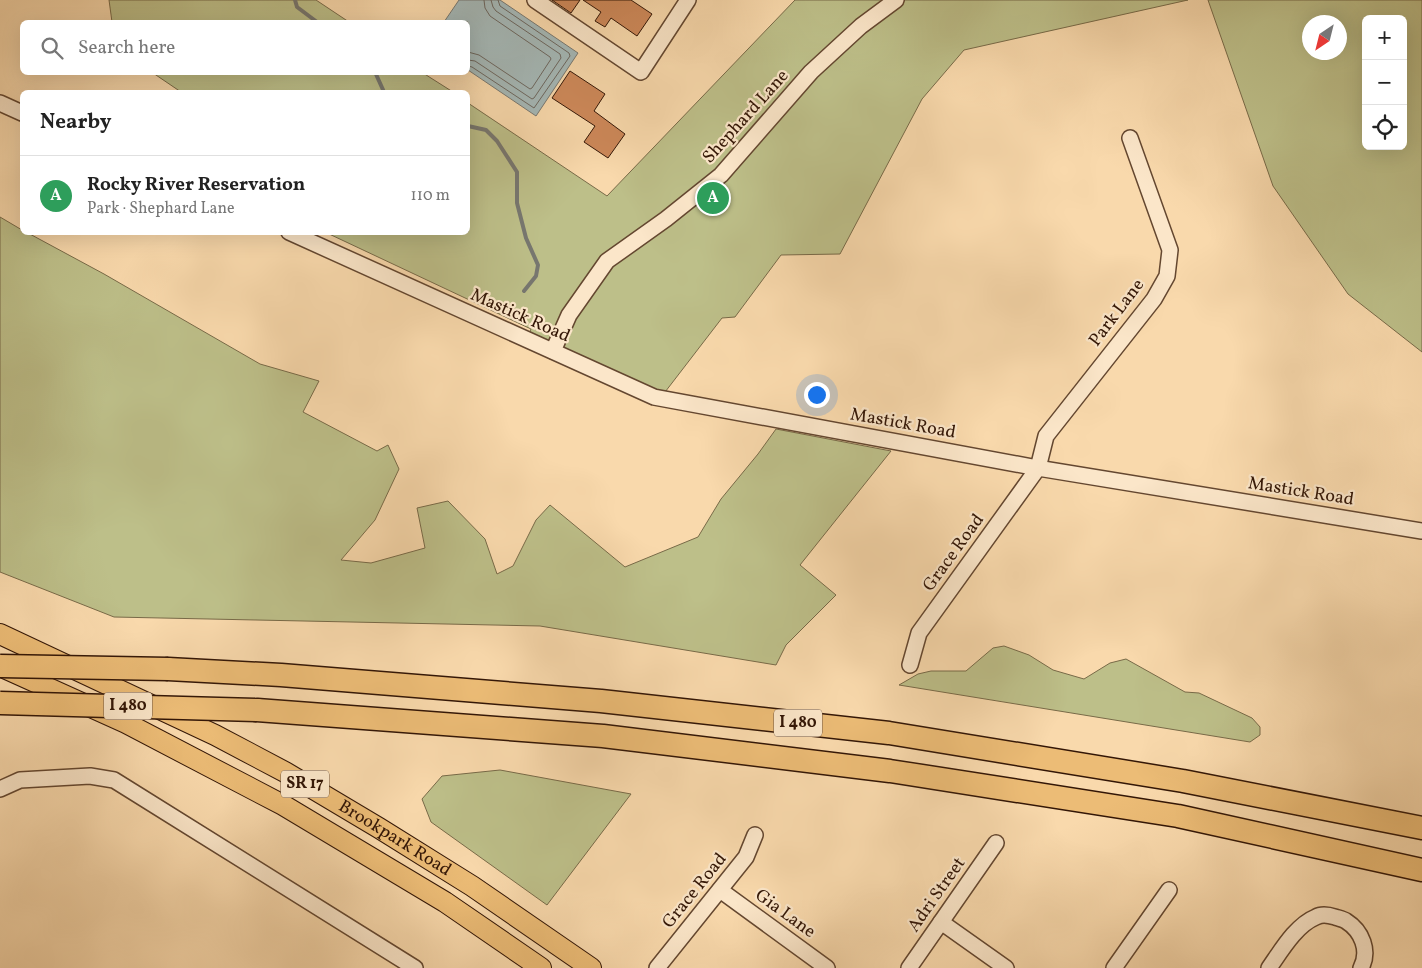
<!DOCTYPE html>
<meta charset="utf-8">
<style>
body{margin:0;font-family:Vollkorn,serif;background:#f2f2f2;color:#222}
.controls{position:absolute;right:15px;top:15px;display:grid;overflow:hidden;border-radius:8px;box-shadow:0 5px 20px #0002}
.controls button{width:45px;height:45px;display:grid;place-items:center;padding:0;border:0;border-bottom:1px solid #e0e0e0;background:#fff;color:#222;font:25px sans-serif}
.compass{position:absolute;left:1302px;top:15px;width:45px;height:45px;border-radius:50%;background:#fff;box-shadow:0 5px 20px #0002;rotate:215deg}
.you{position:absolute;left:816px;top:394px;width:18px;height:18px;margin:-12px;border:4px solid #fff;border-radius:50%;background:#1a73e8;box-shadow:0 0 0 8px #1a73e833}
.badge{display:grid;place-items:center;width:32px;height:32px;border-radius:50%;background:#2563eb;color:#fff;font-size:16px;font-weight:700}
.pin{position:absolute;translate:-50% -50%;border:2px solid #fff;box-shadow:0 1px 5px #0006}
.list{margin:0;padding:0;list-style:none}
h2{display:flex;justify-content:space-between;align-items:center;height:65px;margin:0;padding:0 20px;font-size:21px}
h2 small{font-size:16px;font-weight:400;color:#767676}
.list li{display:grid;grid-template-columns:32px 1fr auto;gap:15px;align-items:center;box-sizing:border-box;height:80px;padding:0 20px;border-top:1px solid #e0e0e0}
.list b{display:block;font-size:19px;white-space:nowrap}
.list p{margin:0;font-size:16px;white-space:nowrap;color:#767676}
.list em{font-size:16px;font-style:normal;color:#767676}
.icon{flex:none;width:28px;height:28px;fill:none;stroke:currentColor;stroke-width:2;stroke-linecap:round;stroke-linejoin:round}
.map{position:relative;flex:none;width:1422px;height:968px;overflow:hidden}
.search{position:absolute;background:#fff;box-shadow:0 5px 20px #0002;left:20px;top:20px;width:450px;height:55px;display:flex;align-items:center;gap:12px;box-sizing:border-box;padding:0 18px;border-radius:8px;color:#767676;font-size:19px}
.panel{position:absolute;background:#fff;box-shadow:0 5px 20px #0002;left:20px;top:90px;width:450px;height:145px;border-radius:8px}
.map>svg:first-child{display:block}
</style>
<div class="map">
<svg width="1422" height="968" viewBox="0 0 1422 968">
<rect width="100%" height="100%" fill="#f9d9ac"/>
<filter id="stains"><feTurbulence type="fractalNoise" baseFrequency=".004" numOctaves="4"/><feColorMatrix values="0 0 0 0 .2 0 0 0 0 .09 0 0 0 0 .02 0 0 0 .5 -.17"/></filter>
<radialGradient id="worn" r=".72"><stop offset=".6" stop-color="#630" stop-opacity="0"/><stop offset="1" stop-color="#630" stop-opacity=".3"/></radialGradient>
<g fill="#bdbf89" stroke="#786a48" fill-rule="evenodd">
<path d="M109 0H316L349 22H112Z"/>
<path d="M795 0H1188L964 50 922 99 840 254 781 255 735 317 722 318 662 396 528 336 531 329 327 233 468 232V103L607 196Z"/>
<path d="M1208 0H1422V352L1348 294 1273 186ZM1366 19H1403V146H1366ZM1310 22H1340V52H1310Z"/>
<path d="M153 73H423L453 92H181Z"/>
<path d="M0 217 22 230V232L28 233 104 274 260 364 319 381 303 412 377 451 388 445 399 469 375 520 341 560 371 563 425 548 417 508 448 501 485 539 497 574 513 566 536 520 550 505 625 567 698 537 721 499 758 454 776 429 891 451 800 565 836 595 786 645 776 665 540 626 114 617 0 572Z"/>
<path d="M1004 646 1029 655 1053 670 1084 679 1110 663 1126 659 1185 692 1199 693 1252 718 1260 727V735L1250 742 899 685 918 674 931 671H966L993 648Z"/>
<path d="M500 770 631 794 547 905 431 822 422 799 442 776Z"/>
</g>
<path fill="#a4b7b6" stroke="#777770" d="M459 0H500L578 53 536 116 468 70V22H444Z"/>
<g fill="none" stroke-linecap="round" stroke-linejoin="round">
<g stroke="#6c665e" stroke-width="1">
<path d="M468 52 479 55 530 89 532 88 551 59 550 57 490 16 485 8 484 0"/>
<path d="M468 60 475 61 532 99 534 98 561 58 560 54 496 11 493 7 491 0"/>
<path d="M468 66 472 67 534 108 570 56 569 53 500 6 498 0"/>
</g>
<g stroke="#777770" stroke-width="4">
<path d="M295 0 297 7 317 22"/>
<path d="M375 72 384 92"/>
<path d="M468 126 486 130 497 141 517 172V203L526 238 538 265 536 276 524 291"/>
</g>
</g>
<g fill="#cd8859" stroke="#331606">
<path d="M552 0H580L571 13Z"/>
<path d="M583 0H631L652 14 637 36 611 18 605 27 595 21 601 12Z"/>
<path d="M570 71 605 94 594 111 625 134 608 158 584 142 595 126 552 98Z"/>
</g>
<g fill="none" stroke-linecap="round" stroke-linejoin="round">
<defs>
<g id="minor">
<path d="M535 0 641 72 688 0"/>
<path d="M0 103 22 113"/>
<path d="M289 232 654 397 1038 468 1422 531"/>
<path d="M553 351 569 315 607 261 666 219 721 175 811 72 861 26 896 0"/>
<path d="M910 665 919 633 1038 468 1046 436 1154 299 1167 276 1170 250 1130 138"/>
<path d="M0 789 20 780 90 776 114 780 415 968"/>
<path d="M720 890 827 968"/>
<path d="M941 922 1006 968"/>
<path d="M657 968 746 857 755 835"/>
<path d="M909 968 996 843"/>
<path d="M1114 968 1169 890"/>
<path d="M1269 968C1281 951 1296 925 1316 917 1321 914 1329 915 1335 917 1338 918 1343 919 1346 921 1362 931 1370 951 1361 968"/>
</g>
<g id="major">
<path id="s1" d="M0 634 215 735 285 772 379 828 472 886 591 968"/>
<path d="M2 667 126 723 283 805 445 902 541 968"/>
</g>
<g id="highway">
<path d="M168 669 281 675 601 701 889 733 1183 781 1422 828"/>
<path d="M257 710 603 736 890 771 1178 816 1422 870"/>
</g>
</defs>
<use href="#minor" stroke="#644730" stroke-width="18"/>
<use href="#major" stroke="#331606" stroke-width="22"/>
<use href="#highway" stroke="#331606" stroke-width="25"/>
<use href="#minor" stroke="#fbe6c9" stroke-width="15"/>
<use href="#major" stroke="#ecbc76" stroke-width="20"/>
<use href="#highway" stroke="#ecbc76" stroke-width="22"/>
<defs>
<g id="highway-bridge">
<path d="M0 666 168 669"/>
<path d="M0 703 257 710"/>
</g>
</defs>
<use href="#highway-bridge" stroke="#331606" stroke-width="25" stroke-linecap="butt"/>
<use href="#highway-bridge" stroke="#ecbc76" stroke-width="22"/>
</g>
<g text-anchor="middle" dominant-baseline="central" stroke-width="4.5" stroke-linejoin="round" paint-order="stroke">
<g fill="#fbe6c9" stroke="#6f5440" stroke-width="1">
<rect x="104" y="692.5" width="48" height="27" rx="4"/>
<rect x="774" y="709.5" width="48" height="27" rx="4"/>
<rect x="281" y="770.5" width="48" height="27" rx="4"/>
</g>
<g font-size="16" font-weight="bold" fill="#331606">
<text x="128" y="706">I 480</text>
<text x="798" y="723">I 480</text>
<text x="305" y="784">SR 17</text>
</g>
<g font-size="18" fill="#331606" stroke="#fbe6c9">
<text transform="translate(746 117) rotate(-48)">Shephard Lane</text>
<text transform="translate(1117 313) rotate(-53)">Park Lane</text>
<text transform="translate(520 316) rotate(24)">Mastick Road</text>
<text transform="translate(903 424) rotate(10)">Mastick Road</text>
<text transform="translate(1301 492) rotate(9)">Mastick Road</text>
<text transform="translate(954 553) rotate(-54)">Grace Road</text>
<text stroke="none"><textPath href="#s1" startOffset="445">Brookpark Road</textPath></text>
<text transform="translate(695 891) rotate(-51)">Grace Road</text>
<text transform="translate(937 895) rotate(-55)">Adri Street</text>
<text transform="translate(785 914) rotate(36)">Gia Lane</text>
</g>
</g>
<rect width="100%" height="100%" filter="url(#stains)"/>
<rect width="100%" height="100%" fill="url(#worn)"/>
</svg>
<div class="controls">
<button>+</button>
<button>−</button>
<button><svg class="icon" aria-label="locate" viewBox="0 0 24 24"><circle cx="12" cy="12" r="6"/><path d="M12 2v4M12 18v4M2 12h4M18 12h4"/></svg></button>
</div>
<svg class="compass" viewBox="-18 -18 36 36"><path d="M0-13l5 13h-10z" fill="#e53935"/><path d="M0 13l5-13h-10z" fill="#767676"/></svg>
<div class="you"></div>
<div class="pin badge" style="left:713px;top:198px;background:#2e9e5b">A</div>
<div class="search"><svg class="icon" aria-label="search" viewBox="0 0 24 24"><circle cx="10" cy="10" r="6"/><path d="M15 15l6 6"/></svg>Search here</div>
<section class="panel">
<h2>Nearby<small></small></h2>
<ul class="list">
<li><span class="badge" style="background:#2e9e5b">A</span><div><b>Rocky River Reservation</b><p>Park · Shephard Lane</p></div><em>110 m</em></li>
</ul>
</section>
</div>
